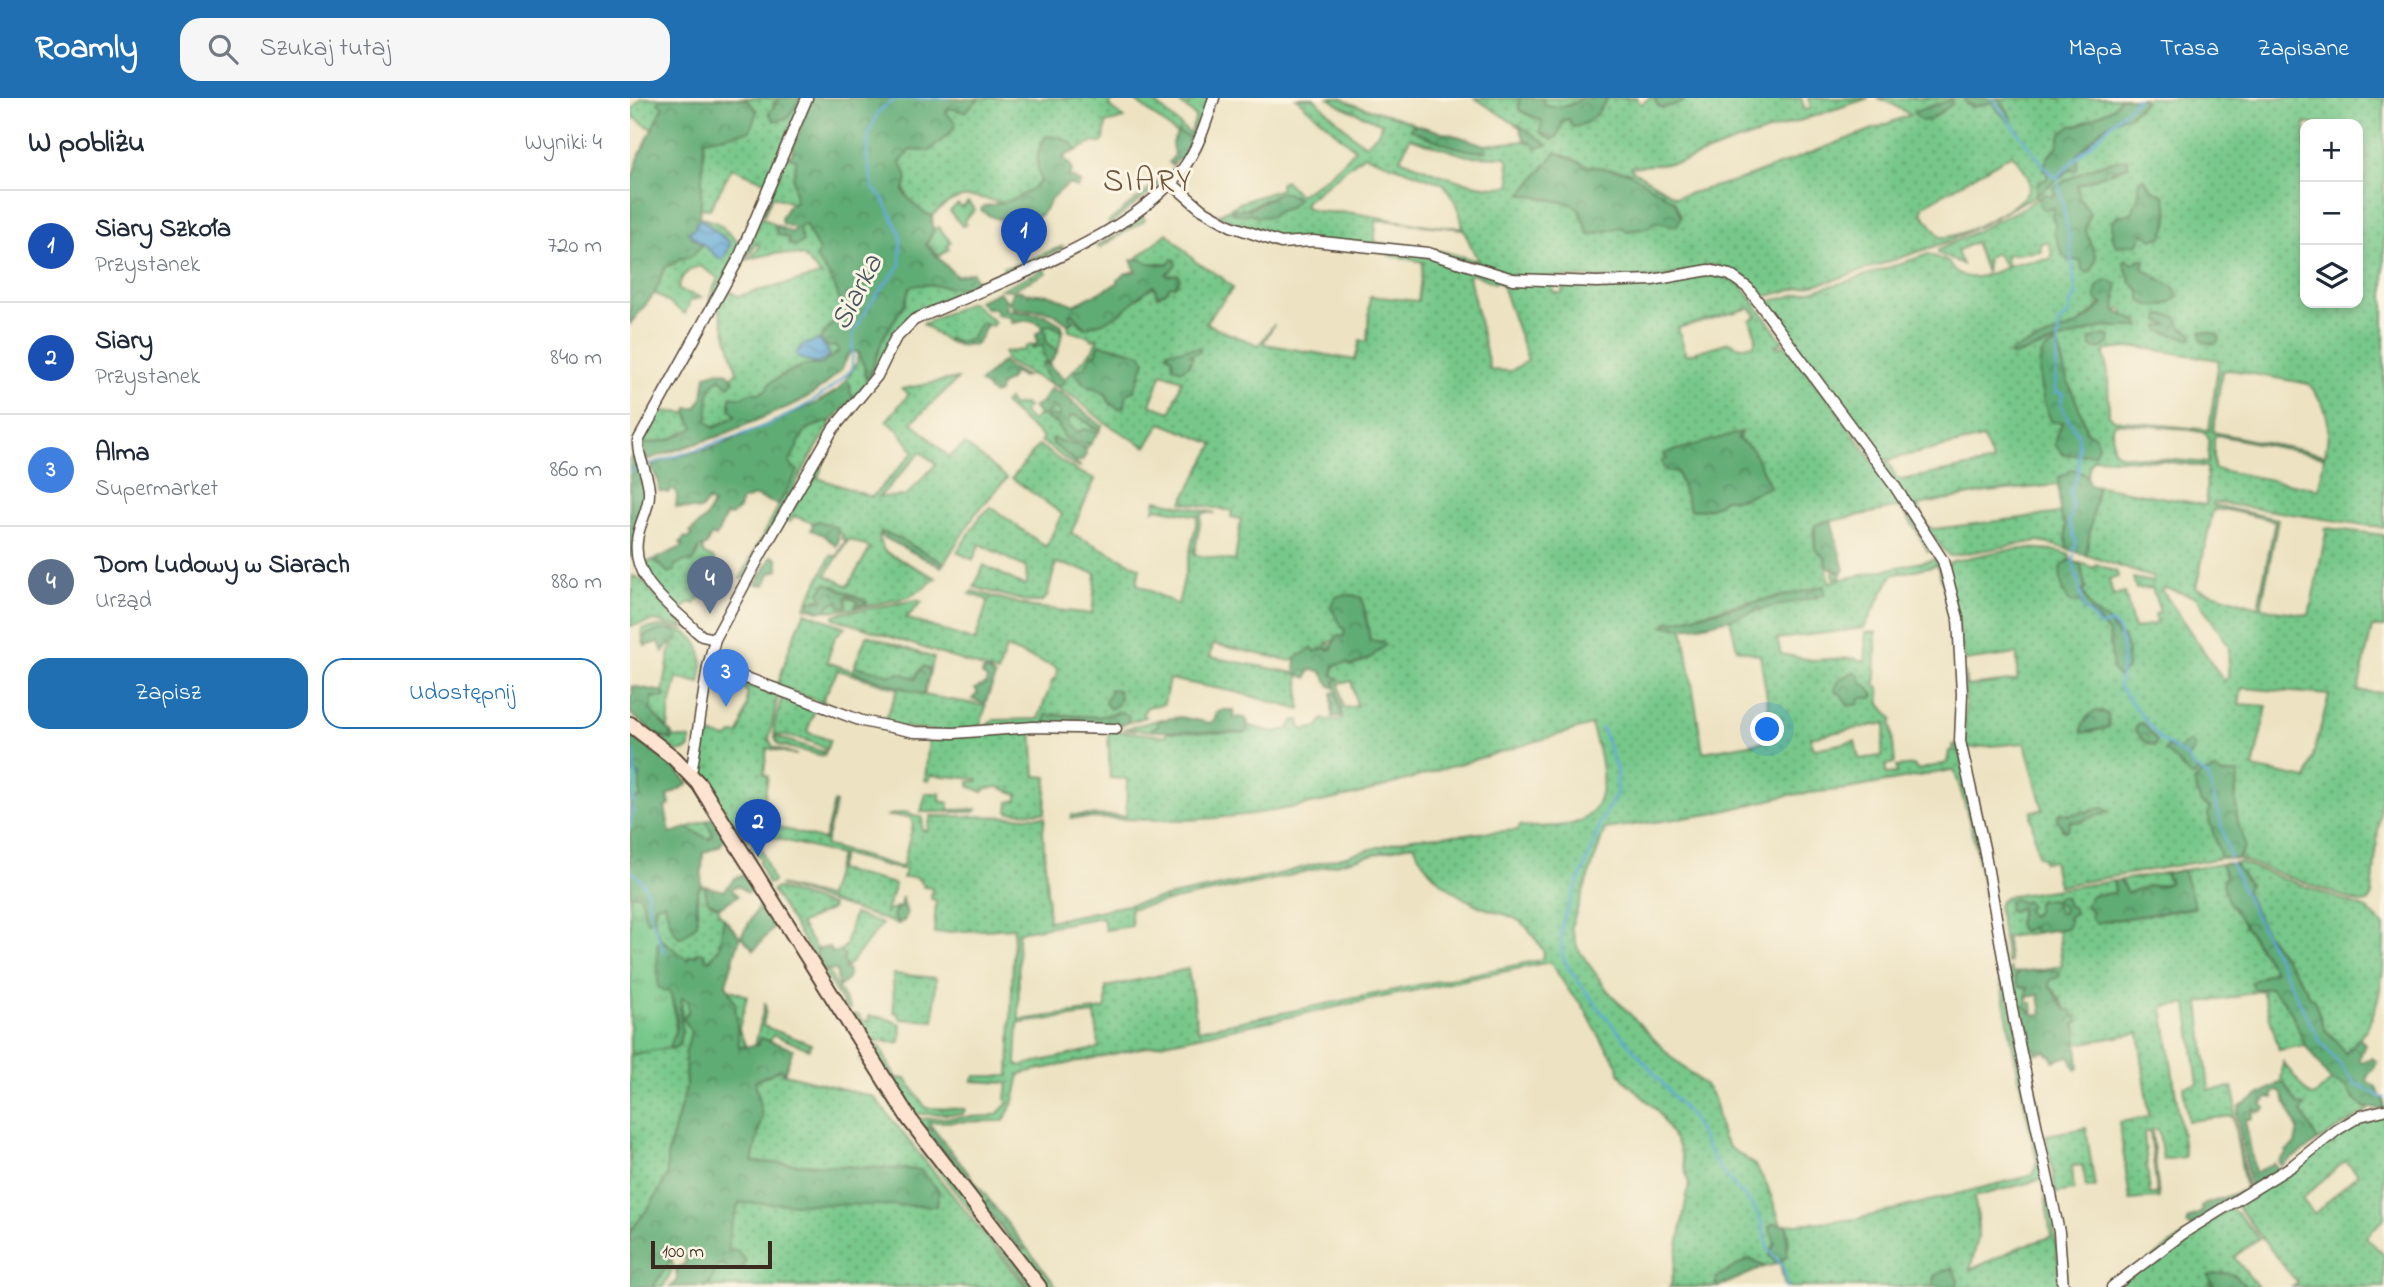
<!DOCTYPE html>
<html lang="pl">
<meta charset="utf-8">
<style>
body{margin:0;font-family:"Indie Flower",sans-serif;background:#f6f6f7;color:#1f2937}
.controls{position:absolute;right:21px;top:21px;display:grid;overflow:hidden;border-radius:14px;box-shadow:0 4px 10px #0003}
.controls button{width:63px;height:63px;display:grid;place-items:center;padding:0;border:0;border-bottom:2px solid #e0e1e3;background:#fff;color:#1f2937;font:35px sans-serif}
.scale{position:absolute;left:21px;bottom:18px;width:121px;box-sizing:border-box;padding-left:7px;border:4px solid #3b2a1e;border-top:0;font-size:19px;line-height:24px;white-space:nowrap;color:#3b2a1e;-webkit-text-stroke:5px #fcf5e5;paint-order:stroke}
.you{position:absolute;left:1138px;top:632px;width:24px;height:24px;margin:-18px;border:5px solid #fff;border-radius:50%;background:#1a73e8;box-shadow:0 0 0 10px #1a73e833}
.badge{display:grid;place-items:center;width:46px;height:46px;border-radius:50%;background:#1f6fb2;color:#fff;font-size:23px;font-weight:700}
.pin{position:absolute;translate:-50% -58px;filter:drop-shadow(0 2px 4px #0008)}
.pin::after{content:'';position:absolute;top:37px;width:24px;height:21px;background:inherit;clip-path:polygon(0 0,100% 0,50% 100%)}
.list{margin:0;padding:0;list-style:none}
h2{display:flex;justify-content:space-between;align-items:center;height:91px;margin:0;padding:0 28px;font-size:30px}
h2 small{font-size:23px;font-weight:400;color:#747a83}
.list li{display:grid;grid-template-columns:46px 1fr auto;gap:21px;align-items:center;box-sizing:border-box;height:112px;padding:0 28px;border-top:2px solid #e0e1e3}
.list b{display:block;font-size:26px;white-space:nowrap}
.list p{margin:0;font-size:23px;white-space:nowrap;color:#747a83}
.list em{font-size:23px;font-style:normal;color:#747a83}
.actions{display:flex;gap:14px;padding:21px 28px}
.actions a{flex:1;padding:16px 0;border:2px solid #1f6fb2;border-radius:21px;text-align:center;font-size:24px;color:#1f6fb2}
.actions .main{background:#1f6fb2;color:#fff}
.icon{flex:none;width:38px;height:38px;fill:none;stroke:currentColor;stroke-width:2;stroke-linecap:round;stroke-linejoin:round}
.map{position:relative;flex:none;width:1754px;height:1189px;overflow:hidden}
header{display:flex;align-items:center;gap:42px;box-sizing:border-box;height:98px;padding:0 35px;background:#1f6fb2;color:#fff}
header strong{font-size:33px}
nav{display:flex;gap:38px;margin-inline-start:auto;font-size:24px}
.search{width:490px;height:63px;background:#f6f6f7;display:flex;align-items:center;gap:18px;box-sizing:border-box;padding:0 24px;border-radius:21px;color:#747a83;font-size:26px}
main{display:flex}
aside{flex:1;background:#fff}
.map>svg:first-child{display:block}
</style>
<header>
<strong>Roamly</strong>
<div class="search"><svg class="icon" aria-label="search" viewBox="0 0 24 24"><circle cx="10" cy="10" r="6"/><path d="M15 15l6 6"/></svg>Szukaj tutaj</div>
<nav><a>Mapa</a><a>Trasa</a><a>Zapisane</a></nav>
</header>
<main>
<aside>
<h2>W pobliżu<small>Wyniki: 4</small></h2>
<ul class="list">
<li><span class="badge" style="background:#1a4fb4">1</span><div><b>Siary Szkoła</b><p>Przystanek</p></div><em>720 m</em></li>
<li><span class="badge" style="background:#1a4fb4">2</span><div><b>Siary</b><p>Przystanek</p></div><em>840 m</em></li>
<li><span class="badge" style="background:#3f7fe0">3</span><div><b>Alma</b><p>Supermarket</p></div><em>860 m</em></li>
<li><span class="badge" style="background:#5c6f8a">4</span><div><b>Dom Ludowy w Siarach</b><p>Urząd</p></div><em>880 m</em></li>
</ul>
<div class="actions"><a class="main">Zapisz</a><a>Udostępnij</a></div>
</aside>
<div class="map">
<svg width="1754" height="1189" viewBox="0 0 1754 1189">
<defs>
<pattern id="grass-dots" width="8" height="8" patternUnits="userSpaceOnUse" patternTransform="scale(1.75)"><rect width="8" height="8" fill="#76c789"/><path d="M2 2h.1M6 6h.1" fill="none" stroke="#62a26f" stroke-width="1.8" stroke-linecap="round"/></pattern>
<pattern id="forest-crowns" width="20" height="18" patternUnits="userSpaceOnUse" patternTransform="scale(1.75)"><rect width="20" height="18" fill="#60ac75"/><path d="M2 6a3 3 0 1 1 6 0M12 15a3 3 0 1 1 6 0" fill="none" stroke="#508c5f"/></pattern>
<pattern id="park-tufts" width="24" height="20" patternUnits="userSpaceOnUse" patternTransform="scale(1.75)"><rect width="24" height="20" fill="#76c789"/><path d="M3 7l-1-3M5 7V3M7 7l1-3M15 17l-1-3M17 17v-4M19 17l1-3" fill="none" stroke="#62a26f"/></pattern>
<pattern id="water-waves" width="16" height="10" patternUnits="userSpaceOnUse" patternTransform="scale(1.75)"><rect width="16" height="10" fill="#61a9d8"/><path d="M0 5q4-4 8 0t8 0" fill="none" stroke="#518aaf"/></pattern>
</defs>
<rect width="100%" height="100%" fill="#fcf5e5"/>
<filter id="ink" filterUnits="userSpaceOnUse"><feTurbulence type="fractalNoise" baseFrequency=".0143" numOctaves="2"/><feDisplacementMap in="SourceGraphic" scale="14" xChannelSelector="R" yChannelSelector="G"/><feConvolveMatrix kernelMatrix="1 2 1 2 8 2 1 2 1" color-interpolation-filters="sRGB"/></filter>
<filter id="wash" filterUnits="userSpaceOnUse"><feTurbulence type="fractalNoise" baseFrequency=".00686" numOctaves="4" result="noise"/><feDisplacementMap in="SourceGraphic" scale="28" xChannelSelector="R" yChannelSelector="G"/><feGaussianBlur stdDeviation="1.57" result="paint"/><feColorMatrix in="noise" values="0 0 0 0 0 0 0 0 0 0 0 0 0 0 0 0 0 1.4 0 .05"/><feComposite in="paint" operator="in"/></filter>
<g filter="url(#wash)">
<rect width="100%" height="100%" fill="#ede3c3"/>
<g fill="url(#grass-dots)" stroke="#587854" stroke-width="2" fill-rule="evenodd">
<path d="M11 0H30L28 5 34 9 22 31 0 17V14Z"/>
<path d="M107 0H150L143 6 158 20 170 0H174L136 84 102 70 80 111 70 110 74 42 89 38 117 2Z"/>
<path d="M348 0H484L479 8 494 20 476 25 474 42 471 45 463 44 446 53 443 46 413 42C406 58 406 67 411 83 400 93 388 104 373 104 366 105 358 101 351 100 329 95 317 103 302 118 276 110 272 89 270 65L280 52 299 53 321 34 316 15 319 10Z"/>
<path d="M510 0H520L560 36 566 19 544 0H550L559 7 563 0H579L563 48 557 43 559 39 548 34 547 36 507 4Z"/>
<path d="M666 0H684L722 37 736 47 748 35 752 26 711 8 699 0H712L722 6C740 12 770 18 786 27 810 41 824 50 856 53L855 47 895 43 917 47 845 0H889V12L912 23 927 39 934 21 972 9 977 0H1008V3L1012 6 1019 0H1025L1028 8 1033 10 1053 4V0H1171L1175 12 1181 10 1178 0H1239L1099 46 1052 64 1001 69 1002 72 1046 99 1112 81 1280 17 1262 6 1247 0H1335L1336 6 1342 9 1363 4 1367 12 1378 13 1369 0H1491L1483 10 1449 28H1441L1431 36 1427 49 1418 59 1413 71 1418 76 1416 90 1433 78 1447 57 1473 29 1492 19H1498L1514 4 1513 0H1754V430L1583 404 1582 407 1648 421 1631 510 1679 517 1696 435 1695 430 1754 437V529H1742L1728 593 1754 595V668L1742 798 1738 804 1730 805 1609 761 1615 747C1608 727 1601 705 1608 684L1602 675 1592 677 1586 672 1570 676 1581 710 1591 760 1428 788 1423 763 1414 764 1413 759 1408 758 1401 719 1402 713 1413 712 1395 645 1338 650V661L1335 656V574L1336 586 1339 588 1387 582V556L1335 563 1316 468 1322 463C1362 455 1400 443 1440 457V462L1436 464C1432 480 1428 493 1441 505L1450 503 1479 535 1483 572 1488 538 1478 523 1468 517 1460 509 1452 491 1456 490 1450 465 1464 470 1466 466 1487 474 1488 479 1479 481 1483 498 1495 495 1504 531 1527 525 1525 516 1530 514 1522 490 1506 491 1503 480 1523 484 1524 480 1456 457 1467 390 1463 387 1576 407 1577 369 1532 363 1464 360 1460 365 1457 378 1445 372 1428 382V387L1357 394 1288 407 1298 429 1304 431 1430 415 1435 427 1437 451 1409 443 1319 458 1296 431 1133 205 1215 184 1299 156 1318 164C1333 188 1356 179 1376 169L1366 155 1358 159 1356 175 1345 144 1327 153 1332 166 1308 155V152L1395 109 1407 100 1406 97 1320 143 1204 182 1137 198H1130L1104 176 1091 169 1082 167 1074 168 1067 172 1023 180 883 179 799 154 653 141 621 132 588 117 612 104 651 91 650 86 655 82 669 97C691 84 710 70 725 51ZM1311 5 1322 6 1306 18 1287 13ZM1675 26H1728V205H1675ZM780 40 837 58 876 59 878 62 881 87C852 96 799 72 770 61ZM926 54 958 68 998 74 1036 124H1024C1016 131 1008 132 997 133L993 129 959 137 950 113 942 106 892 96ZM1382 56C1389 65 1402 78 1399 90 1394 109 1328 142 1310 139L1292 115 1293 108ZM734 57 814 86 828 109 833 129C797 131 759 120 723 115 708 113 688 117 674 108L676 103ZM1478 65 1498 68 1447 87 1449 99 1456 108 1455 131 1466 159 1463 163 1436 161 1423 133 1426 129 1422 118 1424 110 1415 96 1421 99 1435 83ZM1523 92 1534 98 1539 113 1537 128 1483 140 1488 118 1502 115 1510 94ZM649 95 665 98 659 110 645 114 604 116ZM753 122 833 131 848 163 811 153 748 145 745 142 746 123ZM1418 144 1422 156 1420 161 1388 165 1378 168 1375 157 1411 153 1410 145ZM1515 163 1512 170 1544 190 1510 194 1501 184 1496 169ZM1485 194V213L1486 215 1490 211 1493 212 1494 215 1491 217 1509 224V229H1475L1465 231 1383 258V252L1448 227ZM1548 225 1551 230 1556 231 1561 241 1538 235 1529 229ZM1428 246 1436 279 1451 315 1464 356 1434 357 1426 348 1427 336 1433 323 1412 296 1411 258 1419 249ZM1507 249 1589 262 1579 332 1484 322 1479 317 1478 275 1474 256 1477 252ZM1601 272 1679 286C1700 312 1701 326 1695 357L1583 334 1592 273ZM1486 325 1556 331 1576 335 1579 343 1578 365 1490 357 1483 352 1482 329ZM1587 337 1694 359 1689 391 1584 371V339ZM1353 340 1363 364 1271 382 1266 379 1257 362ZM1583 412H1597L1645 423 1628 509 1566 490ZM1534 490 1566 499 1599 548 1598 579 1594 583 1532 492ZM1612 590 1699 597 1677 681 1623 670 1637 608 1609 606ZM1470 613 1477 616 1479 629 1462 634ZM1555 646 1562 655 1557 661 1567 673 1554 672 1547 663 1549 652ZM1473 710 1478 714 1448 724 1440 723 1439 729 1434 733 1427 721 1428 716C1440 717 1461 714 1473 710Z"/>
<path d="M912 0H951C943 9 927 10 916 8Z"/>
<path d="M156 57 168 62 163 80 166 104 162 105 142 98 134 117 132 116Z"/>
<path d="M534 79 536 82 480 126 478 124Z"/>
<path d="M513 118 515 121 512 124 469 150 467 147 486 138Z"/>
<path d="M69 119 88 125 111 147 83 204 79 201 88 180 70 168C57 171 50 179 48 192L71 199 60 203 55 216 25 195 35 168 69 150 72 146 91 161 100 148 99 144Z"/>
<path d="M131 119 148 128 145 130 152 138 159 140V146L169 136 168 129 175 126 189 153 187 161C215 194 212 208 207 249L210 253 191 267H176L164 271 140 285 136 292 130 295H119L106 318 83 330 77 323C80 304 74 293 90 280L96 285 104 283 102 278 107 274 88 207 113 159H122L130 148 126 145 120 156H116ZM146 155 173 158 191 177 108 198 98 192 114 162Z"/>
<path d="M537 135 566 164 590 178 603 190 576 224 587 231 629 247 644 226 634 244 635 246 725 262 730 242 737 244 740 198 788 203 793 164 758 157V152L792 157 923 186 924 195H932V185L1086 175 1112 188 1153 244 1146 247 1147 250 1155 247 1202 306 1304 451 1298 454 1287 433 1270 409 1202 423 1200 422 1185 427 1183 433 1185 451 1195 459 1199 484 1205 483 1203 474 1208 473 1211 478 1208 482 1305 461 1310 465 1325 516 1322 517 1307 467 1262 477 1234 530 1147 541 1151 556 1182 562 1224 560 1232 563 1236 561 1235 535 1246 534V589H1249L1250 606 1263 622 1261 625 1265 665 1256 667V676L1267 675 1266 669 1284 667 1287 672 1317 665 1319 653 1324 652 1323 647 1328 646 1422 1112 1431 1189H1326L1328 1183 1304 1178 1303 1189H1155L1150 1165C1160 1157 1160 1141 1157 1128L1153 1127 1227 1121 1403 1077 1407 1063C1392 997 1379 931 1367 865 1355 800 1346 734 1324 672H1322L1218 691 1160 697 1081 716 975 731 941 829 948 851 978 893 1041 959 1075 987 1084 1000 1092 1039 1100 1050 1124 1066 1137 1087 1151 1126 1143 1125 1139 1129 1145 1145 1140 1158 1147 1166 1135 1169 1120 1161 1087 1179V1189H1038L1041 1188 1059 1086 1049 1049 1027 1012 995 983 989 975 988 967 970 940 952 906 942 897 920 864 398 974 390 976 385 1000 374 1023 299 1024 302 1029 296 1030C298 1039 332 1075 341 1084L343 1081 360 1103H357L355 1110 388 1149 393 1152 395 1148 427 1189H416L287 1023 290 1021 360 1018 367 1016 378 1005 376 1001 378 985 342 983 345 978H379L384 830 304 835 306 802 301 801 302 790 293 789 294 787 286 779 273 780 276 771H268L213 756 208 772 265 786 256 814 267 809 263 818 268 826 149 787 198 799 210 757 138 738 133 740 131 749 143 784 138 786 129 765 131 761 121 747 130 729 134 725 194 742 204 704 206 705 195 747 270 769 273 767 283 726 280 719 256 718 275 714 293 720 292 732 297 733 301 718 415 719 413 734 419 823 649 776 782 740 888 732 890 727 895 729C908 728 934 730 945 725 987 709 971 658 961 627L729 696C669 709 605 722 543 722 509 722 475 720 441 720L442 717 496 718 497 681 480 680 478 632 536 638 537 634H547L614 635 618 628 644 634 659 631 663 623 670 622V629L674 632 688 629 693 621 706 623 712 621 705 583 708 581 702 577 705 567 719 565 721 568 739 561 755 547 740 542 735 512 723 497H712L701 509 715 533 714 538 696 546 702 547V550L688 554 682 551 661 563 583 546 580 559 665 575 669 578 670 612 610 595 539 581 534 606 517 609 512 617 516 619 497 625 499 618 483 615 468 619 424 616 418 626 353 631 363 622 408 621 423 581 426 582 427 570 376 550 368 575 204 520V517L212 515 286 502 292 504 276 520 345 543 358 502 340 496 342 493 402 509 462 516 466 475 426 465 417 499 411 504H398L344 489 354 467 395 488 397 485 396 470 350 446 343 462 327 454 350 419 361 409 416 449 432 416 382 380 409 347C426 360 443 373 465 381L441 435 510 470 507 486 548 507 568 418 527 410 524 412 526 402 585 415H572L564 457 605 463 611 421 601 419 602 413 552 404 584 346 531 325 516 349 475 325 445 300 427 289 462 253 468 240 462 242 461 239 439 233 438 226 442 225 439 215 447 218V223L452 228C482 229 499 201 524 187L527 198 536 194 540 188 536 176 542 171 539 165H517L506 161ZM842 175 864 185 869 184 872 188 898 262 881 273 860 272 839 178ZM1120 210 1127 218 1120 222 1126 238 1124 247 1110 249 1099 244 1056 257 1048 230ZM467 249H486L512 256 511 278 507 281 504 293 497 295 495 299 478 303 476 296 456 287 452 281C454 269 458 263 467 255ZM532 275 552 282 541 314 520 307ZM1111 335 1108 341 1113 344 1140 388 1110 401H1094C1086 410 1070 414 1060 411L1047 373 1038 360ZM1121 503 1127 512 1100 521 1107 551 1130 557 1144 642 1073 654 1053 529 1036 525ZM721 583 727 608 713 610 709 585ZM1256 625 1251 658 1229 661 1225 643 1184 651 1180 639ZM784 746C793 773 820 794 845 806 858 813 873 814 886 821 899 828 906 842 914 854L911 862 568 932 558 871 476 889V908L474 911 389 922 388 834 473 819 475 832 502 828 500 811 650 780ZM465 916 469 950 389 968 386 966 388 926 390 925ZM1413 1081 1421 1139 1392 1148 1340 1172 1348 1140V1120L1344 1099Z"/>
<path d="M433 148 432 151 380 174 374 172 373 169 382 168Z"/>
<path d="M414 171 416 175 381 192 371 191Z"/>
<path d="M366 176 363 184 283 220 224 300 220 294 216 282 227 265 228 253 239 279 253 240 275 205 280 189 287 186 336 190Z"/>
<path d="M341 204 365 224 362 228 351 225 341 241 327 244 319 240 316 243 293 226Z"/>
<path d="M414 227H421L431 233 433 230 428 253 417 245Z"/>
<path d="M402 247V250L413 247V257L419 266 415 264 414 272 420 286 377 264 374 254 395 252V249Z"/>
<path d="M322 281H328L282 324 319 359 335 346 377 380 346 415 314 465 264 438 251 434 249 438 254 453 306 480 294 490 279 499C250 505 201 519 175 509L201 457 206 459 216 442 211 440 213 437 208 435V432L189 423 183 425 164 418 160 424 157 422 203 342 205 344 193 365 188 380 242 399 284 354 268 332 256 323 279 296 272 291ZM291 354 306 366 276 398 249 399ZM219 441 240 450 218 488 196 477ZM197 485 237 504V506L225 507 230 504 215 499 217 506 209 502 186 512V501H195Z"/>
<path d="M378 301 382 308 394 306 398 309 393 315 402 323 419 308H423L431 314 429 319H418L427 325 435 340 449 345H461L455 353V350L422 341 423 345 451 369 443 367 411 343 413 340 374 306Z"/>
<path d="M29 313 57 315 65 330 39 342 13 346 14 339Z"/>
<path d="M447 317 463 330 470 332 468 335 454 331 448 334C443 332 439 329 437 323L441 318Z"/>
<path d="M203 322 171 376 114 481H110L167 373 158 365 176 331Z"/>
<path d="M69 449 73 450V455L85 461V465L88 468 82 481 65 506 60 504 50 514 17 476 13 462 15 465 23 462 35 470 67 459Z"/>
<path d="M3 478 11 481 55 530 24 523 0 528Z"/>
<path d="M175 514 215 529 205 539 197 564 294 597 356 608 349 631 314 634 253 627 117 577 148 586 161 545ZM208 572 268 591 254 624 218 614 192 603Z"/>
<path d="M33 528C70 533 76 553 70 585L47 580 40 608 38 631 20 614 22 599 33 600 35 598 33 594 41 547 44 545C34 529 34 534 17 536L13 542 12 531Z"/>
<path d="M237 537 304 560 300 573 298 570C290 571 287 573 286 581L268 575 262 578 224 568Z"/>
<path d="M90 577 148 597 139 641 143 649 167 657 137 650 134 676 138 678 131 722 119 743C98 722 73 687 71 657 71 650 73 642 73 635L98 640 102 636H109L117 608V593L110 587 95 585Z"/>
<path d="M153 595 186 609 177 634 200 642 194 658 149 647C137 634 150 611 153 595ZM146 637C160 638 186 643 196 652L194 654 146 639Z"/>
<path d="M531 621 527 629 521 630 522 633 494 631Z"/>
<path d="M402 631 405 678 417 679 415 715 378 714 379 704 387 702V696L369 689 357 690 353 694 339 688V684L348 683V681L301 677 299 683 295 682 299 637Z"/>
<path d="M27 637 42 642 43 639 60 641V649L57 652 47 654Z"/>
<path d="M0 659 4 664V670C12 679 11 688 10 700L2 705 0 713Z"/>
<path d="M296 695H310V703L319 705V712L347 711 345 714H291Z"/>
<path d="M76 723 84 739 78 741 57 730Z"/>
<path d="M1609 764 1737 811 1754 828C1754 862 1754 895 1739 926 1734 937 1723 946 1715 956L1708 944 1694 931 1685 904 1677 896 1676 890 1634 832 1616 795 1619 786 1604 765Z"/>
<path d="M1591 766 1596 777 1597 801 1645 873 1637 876C1641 892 1653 900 1661 914 1667 925 1670 936 1675 947L1649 952 1632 892 1596 901 1569 904 1579 992 1602 989 1606 1006 1604 1018 1618 1094 1616 1095 1603 1018 1558 1023 1553 989 1568 986 1557 906 1533 909 1555 1059 1533 1062 1528 1031 1522 1032 1529 1100 1500 1102 1489 1024 1519 1019 1509 935 1447 946 1443 944 1447 918 1443 919C1433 909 1429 897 1419 887L1420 882 1416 872 1406 874 1405 872 1432 868 1428 831 1437 830 1438 808 1435 799 1427 805 1435 810 1434 815H1429L1422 801 1408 803C1405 809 1409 816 1400 818L1391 805 1381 814 1389 810 1405 835 1376 839 1380 865H1377L1368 807 1375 799 1484 783 1485 795 1457 808 1462 814 1466 825 1565 810 1553 772ZM1520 1033 1527 1096H1520L1514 1035Z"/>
<path d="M1536 775 1537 780 1540 781 1539 785C1525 787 1511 790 1497 795L1490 782Z"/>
<path d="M71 787 74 788 78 803 89 809V815L94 820 89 850 81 861 77 862 69 854 58 862C35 850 20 835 26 807L34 804 43 832 54 838C59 831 68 821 68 811 68 801 65 797 71 787Z"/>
<path d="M147 790 202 808 201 811 170 826 188 854 194 872 198 873 220 911 217 912 142 792Z"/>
<path d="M224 816 252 826 216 871 210 853 217 846V840Z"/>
<path d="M1381 870 1382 875 1388 874 1385 881 1398 890 1397 905H1402L1403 917 1390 916C1392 925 1397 924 1401 931 1405 939 1402 947 1408 955L1397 958 1410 1015 1407 1016 1378 871Z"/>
<path d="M263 876 306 880 304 923 271 921 267 915 264 914Z"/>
<path d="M99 891 117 898 109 931 116 949H109L105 906Z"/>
<path d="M51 899 58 902 61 934 55 957 56 990 37 1059V1079L20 1108 0 1134V957L36 950 42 951 49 947 52 930Z"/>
<path d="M135 904 136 912 133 928 181 946 179 951 143 937 140 943 131 940 129 947 125 948Z"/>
<path d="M223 916 229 917 230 922 240 924 239 918 252 919 271 926 270 945 240 942 235 945 219 919Z"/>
<path d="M243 948H249L266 980 276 981 296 1010 335 1011 333 1016H284L239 951Z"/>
<path d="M230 961H236L404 1189H399L387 1174 273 1026Z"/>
<path d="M1653 964 1679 997 1684 998 1701 983 1716 988 1723 1001 1738 1012 1688 1043 1654 985 1651 984Z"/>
<path d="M151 971 155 976 244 999 396 1189H72L75 1188 88 1168 92 1166 101 1171 113 1170 116 1164 107 1152 99 1153 98 1151 100 1131 109 1105 291 1072 122 1064 132 1018 125 983Z"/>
<path d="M1754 1015V1120L1736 1139 1754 1157V1189H1662L1668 1185C1645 1159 1627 1132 1606 1107L1698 1045 1703 1047 1700 1042 1723 1024ZM1715 1063 1728 1076 1684 1116 1672 1101Z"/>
<path d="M1456 1030 1465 1089 1456 1090 1453 1067 1442 1068 1444 1092 1426 1095 1416 1037Z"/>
<path d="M1600 1110 1608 1116 1629 1140 1604 1159 1628 1189H1617L1604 1177 1580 1185 1585 1189H1483L1541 1146Z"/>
<path d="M41 1161 44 1169 33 1189H23Z"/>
</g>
<g fill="url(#forest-crowns)" stroke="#4e6b4a" stroke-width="2">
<path d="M30 0H107L117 2 127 13 120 33 74 42 70 118 62 139 72 146C67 155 60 162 50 160L44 166 35 169 25 195 0 226V84L11 54 33 9 28 5Z"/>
<path d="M150 0H170L158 20 144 23 139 15Z"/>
<path d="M181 0 349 1 335 14 318 10 316 15 326 25 321 34 299 53 280 52 270 65C277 74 279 83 273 93 280 103 289 114 302 118L303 132 296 147 326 178 343 174 344 180 351 184C330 198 303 181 280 189L275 205 253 240 239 279 235 280V271L228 254H220L211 272 193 289 169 304 92 337 16 362 13 346 39 342 64 330 57 315 58 310H66L73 299 76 277 89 273 98 275 104 283 99 288 90 280C74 293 80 304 77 323L84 330 106 318 100 311V299H112L119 295H130L136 292 140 285 164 271 177 267H191L209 253 207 249 196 248 190 240 211 216C210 193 201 178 186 161L189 153 175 126 168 129 173 144 166 148 159 146V140L147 136 145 130 148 128 162 135 165 130 153 126 151 120 158 108 166 103 163 80 167 62 160 59Z"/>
<path d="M889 0H912L916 8C927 10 943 9 951 0H977C970 14 959 27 943 29L938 21 934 22 927 39 922 42 910 34 912 23 889 12Z"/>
<path d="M1025 0H1053V4L1032 10 1028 8Z"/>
<path d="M1335 0H1369L1382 21 1379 24 1367 12 1363 4 1342 9 1336 6Z"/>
<path d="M1491 0H1513L1514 4 1498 19H1492L1473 29 1447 57 1448 71 1437 73 1406 97 1408 85 1417 81 1418 76 1413 72 1418 59 1427 49 1431 35 1441 28 1449 27 1483 10Z"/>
<path d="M1321 2 1322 6 1299 22 1291 23 1284 15 1287 13Z"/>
<path d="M787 27C808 34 833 38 855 47L857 53C836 56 799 40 780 31L782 28Z"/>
<path d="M889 27 918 47 906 50 902 45 895 43Z"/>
<path d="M548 34 559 39 557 43 563 48 553 62 548 61 542 68 539 64 544 58 542 45Z"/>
<path d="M416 38 430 39 443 46 446 53 436 57 434 60 442 70 441 76 437 79 444 80 451 85 447 90 439 86C433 90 427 95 422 100 418 106 414 115 409 118 395 128 364 124 351 112L354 108C377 105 394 99 411 83 406 66 405 54 416 38Z"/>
<path d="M926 54 958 68 998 74 1044 103 1051 119 1047 128C1039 128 1033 124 1024 124L1018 130 997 133 992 129 959 137 950 113 942 106 892 96Z"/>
<path d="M1498 61V68L1447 87 1449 99 1460 115 1455 131 1466 159 1462 172 1458 175 1452 172 1451 163 1436 161C1430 153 1428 142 1423 133L1426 129 1422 118 1424 110 1414 111 1409 106 1408 101 1415 96 1422 99 1425 96 1423 90C1445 77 1473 62 1498 61Z"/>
<path d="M1513 80 1523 92 1534 98C1540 114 1539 124 1532 139L1522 141 1513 135 1508 146 1486 148 1483 140 1482 124 1488 118 1502 115 1510 94 1508 85Z"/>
<path d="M649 95H657L668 101 658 110 645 114 643 118 627 119 621 115 614 117 601 114 603 111H620Z"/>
<path d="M511 161C519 166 530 167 539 165L542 161 545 162 546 167 536 176 538 178 548 176 550 181 545 188H540L536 194 528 198 524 188C508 196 498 212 482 220 473 225 464 226 455 230L443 215 439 216V219L444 223 438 226 421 214 383 210 379 204 383 194 388 192 396 195 421 197 444 207 488 185V182L494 176 506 173 501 162Z"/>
<path d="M1496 161 1503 166 1509 161 1515 162 1512 170 1544 190 1549 198C1537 209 1523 212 1510 202V193L1501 184 1494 165Z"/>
<path d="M1476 182 1483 184 1487 189 1485 213 1509 224 1510 229H1475L1465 231 1382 258 1379 256 1383 252 1448 227 1473 207 1466 201C1465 190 1466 188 1476 182Z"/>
<path d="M369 194 376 202 377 212 415 217 432 227 431 233 421 227 414 228 417 246 428 253 419 266 413 257V247L402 250V247L407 246 406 235 411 234V226L400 222 382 225 380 219 366 217 367 211 356 210 348 203Z"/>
<path d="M1530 217 1547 219 1551 230 1562 235V241L1529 233V229L1538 227 1529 223Z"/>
<path d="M351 224 357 227 347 246 331 248 316 243 319 240 327 244 341 241Z"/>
<path d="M1571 233 1587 236 1590 240 1586 246 1572 244Z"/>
<path d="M1474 237 1480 239 1479 245 1473 250 1464 251 1461 248V241Z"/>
<path d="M469 246 512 256 515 263 504 293 497 295 495 308 489 311 481 307 476 296 456 287 446 277 445 273 454 270 461 258 467 255Z"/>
<path d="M1428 246 1436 279 1451 315 1456 334 1466 338 1468 348 1464 356 1434 357 1426 348 1427 336 1433 324H1422C1413 308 1406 276 1411 258 1414 250 1421 248 1428 246Z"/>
<path d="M570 250V254L560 257 563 259 559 267 552 272 543 269 542 259 538 257V253Z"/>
<path d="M373 263 375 267 396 278 392 279 384 274 380 282 371 287 368 295 363 296 350 284Z"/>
<path d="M415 264 434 281 433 286 427 289 420 286 412 265Z"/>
<path d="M216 282 221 287 220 294 224 300 203 322 176 331 159 365 168 373 148 407 126 398 112 402 109 411 101 418 96 417 86 439 81 437 76 448 69 450 63 464 56 463 45 467V473L38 475C34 469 28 467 23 462L52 449 53 447 50 445 55 439 58 441 62 437 60 434 75 421 83 406 78 402 71 412 46 409 47 398 45 392 42 391 38 395 29 393 28 382 20 368 39 361 88 348 184 306 208 292Z"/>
<path d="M420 291 430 294 472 328 470 332C457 329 454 316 441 318L438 323 439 327 448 334 454 331 468 335 461 345H449L435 340 427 325 416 321 417 318H429L430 314 423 308 420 309 421 314 416 315 414 318H410L403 309 412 304Z"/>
<path d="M1111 334 1108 341 1123 352 1140 389 1110 401H1094C1086 410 1071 414 1060 411L1047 374 1035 372 1031 364 1037 360 1033 356Z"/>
<path d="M422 341 455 350 456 356 452 363H445L423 346Z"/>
<path d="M5 357 14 383 16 398 3 460 0 458V360Z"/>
<path d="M1440 371 1445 372 1457 378 1458 385 1467 390 1456 457 1437 451 1435 427 1430 415 1428 382 1429 379 1437 376Z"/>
<path d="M1201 422 1214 472 1211 475 1197 468 1195 459 1185 451V427Z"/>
<path d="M189 423 208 430V445L206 448 194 437 181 432 183 425Z"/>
<path d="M251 434 264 438 314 465 311 469 251 438Z"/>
<path d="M142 458 148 461V472L140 475 135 487 126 486Z"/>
<path d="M1440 462 1450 466 1456 491 1452 492 1460 509 1468 517 1478 523 1488 538H1493L1498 553 1497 571 1488 579 1483 572 1479 535 1460 513H1455L1450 503 1441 505C1431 496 1431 483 1430 470Z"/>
<path d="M197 485 237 504V505L224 508 229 504 218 498 216 499 217 508 215 509 209 508V502L208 504 199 506 197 512 188 513 180 508 179 503 194 502 189 495Z"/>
<path d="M1194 488 1195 496C1173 504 1149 506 1126 513 1098 521 1064 534 1034 528L1036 525Z"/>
<path d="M712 497H723L732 500 740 542 753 544 755 547 739 561 720 568 718 565 704 567 702 577 709 581 705 583V590L700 588 691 573 680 572 677 580 665 575 666 560 682 550 686 554 696 549 697 552 702 551 706 538H714L715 533 700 509 706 499Z"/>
<path d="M32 532H43L49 537 48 542 41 547 39 545 33 554 29 544 15 548 13 542 17 536Z"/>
<path d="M93 560 109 562 113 566V570L105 573 88 569 89 562Z"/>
<path d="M224 568 262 577 271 575 286 581 287 576 294 568 300 573 294 597 223 574Z"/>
<path d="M353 573H359L365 579 355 606 342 601 348 595 345 591 356 586 357 581 352 577Z"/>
<path d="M1224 574 1230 578 1231 585 1236 587 1244 597 1241 600H1230L1229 606 1218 608 1210 595H1206L1205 590 1210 581Z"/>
<path d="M2 588 33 594 35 598 33 600 22 599V609L19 611 42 636V642L27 637 0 615V598L3 596Z"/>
<path d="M481 591 488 592 490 598 488 606 480 611 475 605Z"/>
<path d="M706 594 712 618 702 619V595Z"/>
<path d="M593 612H604V619L615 620 618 624 617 633 614 635 522 633 521 630 527 629 529 622 551 619 580 625 584 622 587 615Z"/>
<path d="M1464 613 1478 616 1479 629 1452 635C1450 625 1458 618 1464 613Z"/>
<path d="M492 614 499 618 497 625 489 627 418 626 415 623 416 617 468 619Z"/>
<path d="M1509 625 1514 626 1527 643 1525 648 1514 643 1505 632Z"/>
<path d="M0 637 41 666 59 686 38 697 40 707 35 709 40 735 57 730 79 741 83 738 76 723 83 720 95 739 90 748 73 755 71 787C62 798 68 812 67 826L54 838 49 839 43 832 34 805 26 807 23 821 17 823 13 817 14 811 2 797 0 798V713L4 701 10 700V677L2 672 4 664 0 659 2 654Z"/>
<path d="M1558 644 1562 645 1565 649 1557 661 1568 673 1564 678H1560L1547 663 1535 653 1537 649 1549 652Z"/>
<path d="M1586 672 1592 677 1609 675 1605 695 1608 725 1615 747 1608 761 1591 760C1587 744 1581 732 1578 716L1581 710 1571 705 1564 685 1570 676Z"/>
<path d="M1473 710 1479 714 1448 724 1440 723 1439 730 1435 733 1427 721 1428 716 1432 714 1438 717Z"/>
<path d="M1604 765 1619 787 1616 795 1634 832 1676 890 1677 896 1685 904 1694 931 1708 944 1715 956 1729 940 1735 946 1729 962 1732 964 1742 960 1747 964 1745 969 1738 977 1737 983 1746 989 1752 1001 1754 1000V1011C1734 1012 1725 1006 1716 988L1701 983 1675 947 1662 916 1653 902 1640 890 1624 891 1621 884 1645 873 1597 801 1593 785 1596 777 1591 766Z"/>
<path d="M1553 772 1565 809 1466 825 1461 820 1462 814 1456 808 1462 797 1485 795 1484 783 1490 782 1497 795C1504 793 1515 790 1521 787L1527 789 1539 785 1540 781 1537 780 1536 775Z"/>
<path d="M117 776 125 789 118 795 108 788 103 789 102 792 108 798 89 809 78 803 74 788 94 793 105 780Z"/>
<path d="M1430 798 1435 799 1438 808 1443 809 1445 814 1438 820 1440 824 1437 830 1405 835 1402 829 1393 833 1390 831 1388 825 1391 811 1389 810 1381 814 1378 813 1379 803 1385 801 1391 805 1396 802 1400 808 1397 813 1400 818C1409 817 1405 809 1408 803L1422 801 1429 815H1433L1434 810 1427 805 1426 800Z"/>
<path d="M272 799 277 816 274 823 269 825 263 818 266 811 270 809Z"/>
<path d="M132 803 145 828 124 852 111 838Z"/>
<path d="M94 820 110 839 96 886 105 906 109 949 128 947 131 940 163 951 154 976 151 971 125 983 132 1018 122 1064 291 1072 309 1093 307 1108 109 1105 100 1131 98 1151 99 1153 106 1152 115 1161 113 1170 101 1171 92 1166 88 1168 80 1185 75 1188 40 1189 47 1182 46 1170 56 1165 54 1158 48 1156 44 1157 23 1189H0V1134L20 1108 37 1079V1059L56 990 55 957 61 934 54 921 55 916 58 915V903L52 900 50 913 52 930 49 947 42 951 40 949 47 928 45 909 40 895 28 890 27 846 35 844 58 862 59 858H66L69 854 74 855 77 862 81 861 89 850Z"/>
<path d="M200 849 202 855 210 853 215 857 213 863 216 868 214 871 219 873 217 882 209 889 206 872H194L185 858 188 851Z"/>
<path d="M1405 872 1406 874 1425 872 1430 874 1429 879 1420 882 1419 887C1426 895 1429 905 1436 912H1441L1443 918H1447L1449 924 1444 926V929L1447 930V943L1443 944 1447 946 1449 970 1446 972 1439 958 1423 963 1422 958 1417 956V953L1408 955 1404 950H1396L1393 940 1400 931 1392 924 1386 911 1392 907 1397 909 1402 916H1412L1409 897 1396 899 1398 890 1388 888 1385 880 1388 874Z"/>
<path d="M1651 984 1654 985 1668 1007 1675 1008 1671 1013 1688 1043 1651 1068 1649 1063 1657 1055 1656 1053 1665 1046 1668 1031 1659 1012 1660 1009H1658L1652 996 1647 993 1642 995 1643 1000H1638L1631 1006 1635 1010 1632 1013 1627 1014 1624 1010 1622 1020 1615 1022 1625 1075 1644 1065 1648 1072 1620 1089 1607 1017 1610 1008Z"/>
<path d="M302 1029 343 1081 342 1084 336 1083 322 1066V1061L296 1034V1030Z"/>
<path d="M1615 1092 1561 1129 1557 1127V1122L1572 1114 1571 1108Z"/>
<path d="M357 1103H360L395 1148 393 1152 388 1149 355 1110 354 1106Z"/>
<path d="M1143 1125 1157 1128V1158L1147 1166 1139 1158 1145 1145 1139 1129Z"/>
<path d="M1119 1161 1135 1169 1088 1189 1086 1186 1087 1179Z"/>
<path d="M1322 1169 1328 1183 1326 1189H1303L1304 1178Z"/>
<path d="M1597 1175 1604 1177 1617 1189H1585L1578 1178 1583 1176Z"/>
</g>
<g fill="url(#park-tufts)" stroke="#587854" stroke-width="2">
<path d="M338 104 345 112 334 122 336 125 332 128 320 113 328 106 332 110Z"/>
<path d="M308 129 321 144 317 148 319 151 309 158 297 146 304 132Z"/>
<path d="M2 797H9C15 804 12 815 17 823L23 821 31 843 27 846 28 889 40 895C46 918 48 928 40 949L0 957V798Z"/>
</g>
<g fill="url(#water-waves)" stroke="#4e6a7b" stroke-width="2">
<path d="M69 120 99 144 100 148 93 161H90L58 134 64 131Z"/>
<path d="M189 242 198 252 199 258 187 266 169 260 166 255 172 247Z"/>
</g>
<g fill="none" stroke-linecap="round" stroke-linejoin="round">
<g stroke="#61a9d8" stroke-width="2.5">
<path d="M1362 0 1421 77 1427 79"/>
<path d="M1428 82 1427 79 1432 74 1508 0"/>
<path d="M1429 86 1440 144 1446 197 1440 207V215L1429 225 1425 294 1433 296 1430 307 1449 338 1448 374 1440 394 1442 411 1439 424 1446 444 1444 454"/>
<path d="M17 367C87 344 169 327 222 271L223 236 242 203 270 167 271 138 254 102 243 90 237 60 239 36 248 14 265 1 316 0"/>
<path d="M0 374 10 369"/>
<path d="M1444 458 1443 464 1454 510 1470 528 1481 525C1499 539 1492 569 1489 589L1530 641 1556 658 1563 668 1578 678 1600 759"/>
<path d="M972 630 987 674V690L986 697 971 723 960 756 934 819 931 831 932 856 939 871 970 912 1061 1019 1088 1069 1123 1108 1132 1125 1138 1151 1153 1169 1157 1189"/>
<path d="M0 729 7 677 4 672 5 654"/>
<path d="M1601 765 1616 799 1689 942 1725 985 1753 1000"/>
<path d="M0 772C23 791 14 793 21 817 25 830 30 843 35 856"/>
</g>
</g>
</g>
<g filter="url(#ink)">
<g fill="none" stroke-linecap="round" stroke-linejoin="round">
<defs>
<g id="street">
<path d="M540 84 571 111 601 128 651 145 683 143 798 155 883 181 967 184 1022 182 1079 172 1100 177 1118 190 1264 387 1313 463 1328 520 1332 596 1330 643 1354 750 1384 922 1429 1134 1433 1189"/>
<path d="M85 541 72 538 66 533C41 507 2 484 7 443 8 427 19 412 19 396 20 377 7 362 8 343L108 162 177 0"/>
<path d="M78 569 122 582 232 623 285 634 324 635 403 629 486 631"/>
<path d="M59 674 62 670 78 569 85 541 132 454 203 331 247 278 265 241 284 222C365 185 496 143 552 72 568 51 576 25 584 0"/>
<path d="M1482 1189 1555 1134 1662 1068 1707 1032 1730 1018 1754 1012"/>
</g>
<path id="secondary" d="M0 626 44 660 69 686 280 1022 409 1189"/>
</defs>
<use href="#street" stroke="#564637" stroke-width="13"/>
<use href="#secondary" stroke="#564637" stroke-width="18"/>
<use href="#street" stroke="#fff" stroke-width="10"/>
<use href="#secondary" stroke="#fde4d0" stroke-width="14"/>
</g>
</g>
<g text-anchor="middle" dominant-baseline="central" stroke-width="6" stroke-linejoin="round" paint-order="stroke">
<g font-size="30" font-style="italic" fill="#48565f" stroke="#fcf5e5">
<text transform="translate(228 195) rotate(-63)">Siarka</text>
</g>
<g font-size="32" letter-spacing="2" fill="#70573e" stroke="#fcf5e5">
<text x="518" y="84">SIARY</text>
</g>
</g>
</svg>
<div class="controls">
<button>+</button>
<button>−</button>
<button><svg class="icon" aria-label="layers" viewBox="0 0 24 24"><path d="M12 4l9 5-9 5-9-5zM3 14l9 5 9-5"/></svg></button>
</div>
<div class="scale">100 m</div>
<div class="you"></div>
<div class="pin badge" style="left:394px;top:168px;background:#1a4fb4">1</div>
<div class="pin badge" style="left:128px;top:759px;background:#1a4fb4">2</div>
<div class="pin badge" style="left:96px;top:609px;background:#3f7fe0">3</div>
<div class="pin badge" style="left:80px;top:516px;background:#5c6f8a">4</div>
</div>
</main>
